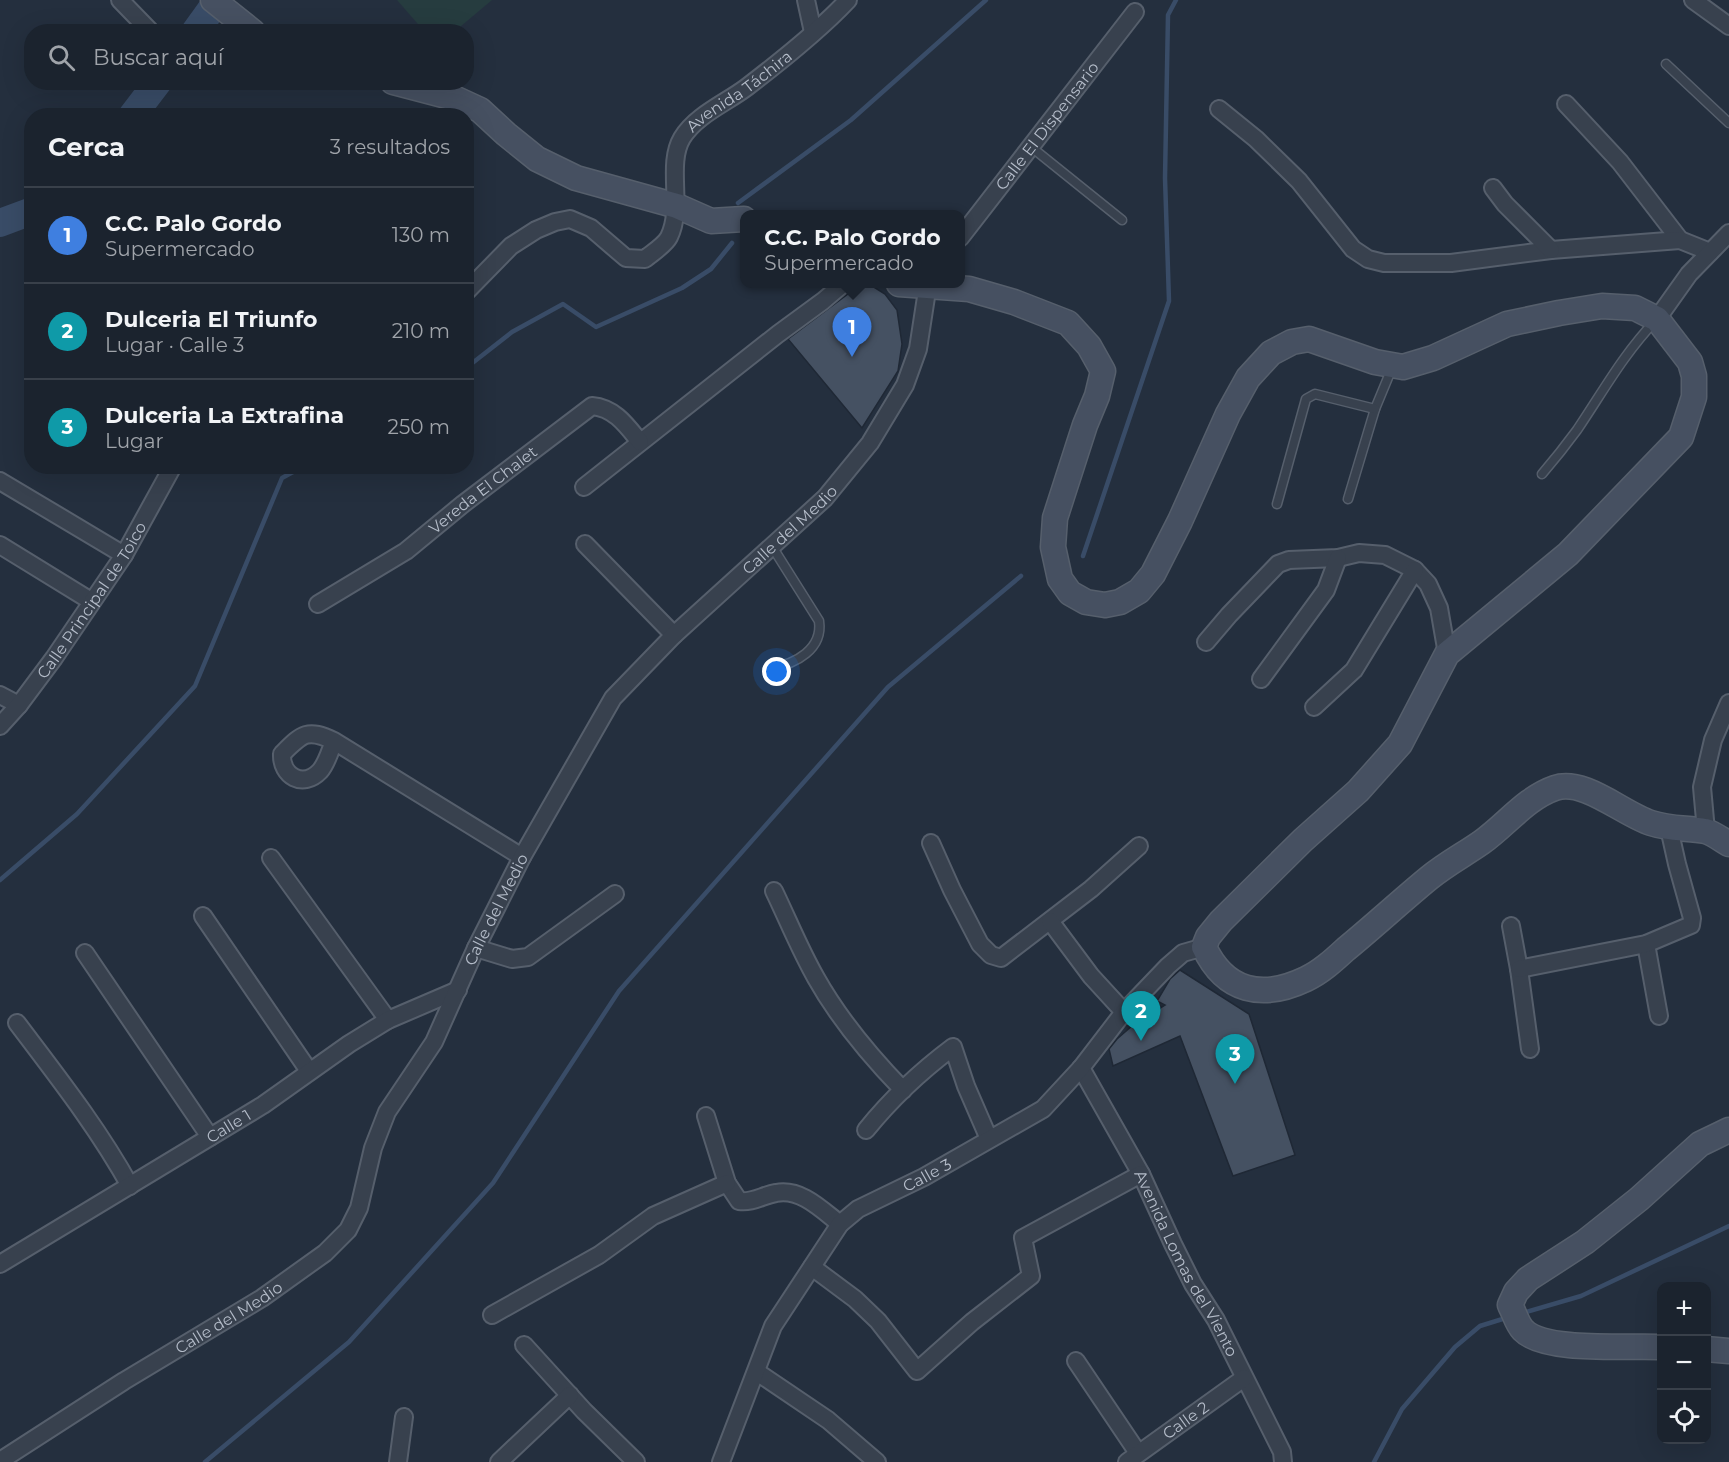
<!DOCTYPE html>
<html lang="es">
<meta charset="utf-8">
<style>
body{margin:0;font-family:Montserrat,sans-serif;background:#282f3a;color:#f1f3f6}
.controls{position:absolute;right:18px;bottom:18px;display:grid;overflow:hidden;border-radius:12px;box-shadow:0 6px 24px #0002}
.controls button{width:54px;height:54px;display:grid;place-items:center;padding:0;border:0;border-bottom:2px solid #39404a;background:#1b232e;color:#f1f3f6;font:30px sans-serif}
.you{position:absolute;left:777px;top:672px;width:21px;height:21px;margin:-15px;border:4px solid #fff;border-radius:50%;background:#1a73e8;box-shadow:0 0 0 9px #1a73e833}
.badge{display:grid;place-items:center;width:39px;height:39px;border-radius:50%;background:#8ab4f8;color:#fff;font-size:20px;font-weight:700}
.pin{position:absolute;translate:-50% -50px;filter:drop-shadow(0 2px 3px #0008)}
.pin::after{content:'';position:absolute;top:32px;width:21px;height:18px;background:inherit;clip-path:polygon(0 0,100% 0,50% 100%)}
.popup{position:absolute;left:740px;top:210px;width:225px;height:78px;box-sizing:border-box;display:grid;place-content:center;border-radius:12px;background:#1b232e;filter:drop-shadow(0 2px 4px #0005);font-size:20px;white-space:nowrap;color:#a0a4aa}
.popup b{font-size:22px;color:#f1f3f6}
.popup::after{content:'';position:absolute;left:50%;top:100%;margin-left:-12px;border:12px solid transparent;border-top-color:#1b232e}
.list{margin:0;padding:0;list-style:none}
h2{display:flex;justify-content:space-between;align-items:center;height:78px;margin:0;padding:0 24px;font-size:26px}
h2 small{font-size:20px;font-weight:400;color:#a0a4aa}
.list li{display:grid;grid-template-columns:39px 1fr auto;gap:18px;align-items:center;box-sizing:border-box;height:96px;padding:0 24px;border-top:2px solid #39404a}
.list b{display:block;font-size:22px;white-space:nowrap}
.list p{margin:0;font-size:20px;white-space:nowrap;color:#a0a4aa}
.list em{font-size:20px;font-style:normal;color:#a0a4aa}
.icon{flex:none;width:33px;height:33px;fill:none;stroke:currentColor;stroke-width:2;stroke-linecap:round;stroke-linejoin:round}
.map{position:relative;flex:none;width:1729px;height:1462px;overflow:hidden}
.search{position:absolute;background:#1b232e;box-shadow:0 6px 24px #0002;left:24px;top:24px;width:450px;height:66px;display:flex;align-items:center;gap:15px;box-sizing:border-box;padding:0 21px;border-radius:24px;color:#a0a4aa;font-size:22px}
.panel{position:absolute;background:#1b232e;box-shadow:0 6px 24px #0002;left:24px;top:108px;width:450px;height:366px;border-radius:24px}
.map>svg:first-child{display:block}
</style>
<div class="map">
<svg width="1729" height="1462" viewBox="0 0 1729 1462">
<rect width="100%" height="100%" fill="#242f3e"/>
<path fill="#263c3f" d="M397 0H492L454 32 424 31Z"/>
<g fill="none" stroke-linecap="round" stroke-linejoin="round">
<g stroke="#394c67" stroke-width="4.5">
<path d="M738 203 851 120 986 0"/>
<path d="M466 368 512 332 563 304 596 327 682 288 711 269 732 243"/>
<path d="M1083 556 1169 301 1165 178 1168 15 1176 0"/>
<path d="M0 880 77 814 195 686 282 478 304 466"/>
<path d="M1523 1313 1581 1296 1729 1226"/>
<path d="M205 1462 349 1342 493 1183 619 991 888 687 1021 576"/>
<path d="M1374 1462 1402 1409 1455 1347 1480 1326 1509 1317"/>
</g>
<g stroke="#394c67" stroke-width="28">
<path d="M195 32 218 0"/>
<path d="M132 116 158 82"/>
<path d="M0 223 32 211"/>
</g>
</g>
<g fill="#455162" stroke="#1f2835" stroke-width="1.5">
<path d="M864 284H869L885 294 897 310 902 344 898 371 862 428 788 339 848 294Z"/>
<path d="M1180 970 1249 1014 1295 1155 1233 1176 1180 1036 1113 1066 1109 1049 1117 1039 1133 1025 1165 1005 1157 1001 1170 979Z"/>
</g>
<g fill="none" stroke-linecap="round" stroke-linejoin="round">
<defs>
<g id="service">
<path d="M1666 64 1729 123"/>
<path d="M1030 146 1122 220"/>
<path d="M1542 474C1554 460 1566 445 1577 430 1604 390 1622 356 1656 320"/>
<path d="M1348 499 1375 409 1392 368"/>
<path d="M1277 504 1306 399 1315 394 1375 409"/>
<path d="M771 668C796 664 823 649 819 621L773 548"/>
</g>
<g id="minor">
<path d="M120 0 151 32"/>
<path d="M806 0 813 32"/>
<path d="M1693 0 1729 26"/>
<path d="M1566 104 1620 162 1680 240"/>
<path d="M1219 109 1256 139 1299 181 1353 249 1368 259 1384 263H1451L1551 250 1680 240 1710 252"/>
<path d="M1493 188 1505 204 1551 250"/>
<path id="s1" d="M960 238 1135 12"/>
<path id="s2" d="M466 292 511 246 536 230 555 222 570 219 591 228 626 258 645 259C652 253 665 245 669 237 684 207 666 165 682 138 696 115 726 103 747 87 781 61 819 31 848 0"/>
<path d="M1657 319 1689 274 1729 233"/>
<path d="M0 481 124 555"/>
<path d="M584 487 778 334 823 301 843 284"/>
<path d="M585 544 674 635"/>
<path d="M0 545 91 601"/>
<path id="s3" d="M318 604 406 551 463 504 592 406C615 408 627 426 640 442"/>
<path d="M1206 642 1229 615 1278 564 1289 560 1338 558 1359 553 1385 555 1415 570 1428 584 1439 608 1447 654"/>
<path d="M1261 679 1326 590 1338 558"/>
<path d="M0 695 19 705"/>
<path d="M1314 707 1354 670 1415 570"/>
<path id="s4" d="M0 726 19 705 54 658 124 555 173 466"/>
<path d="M334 741C330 751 327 763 320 771 303 789 281 776 282 754 302 734 307 728 334 741L522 857"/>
<path d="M1706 831 1702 787 1713 740 1729 703"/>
<path d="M931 843 952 890 980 944 991 955 1001 958 1091 889 1139 846"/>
<path d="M271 858 388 1020"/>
<path d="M774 891C788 920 800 950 816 978 839 1019 870 1056 903 1090"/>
<path d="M203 916 309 1071"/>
<path d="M1050 921 1091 976 1124 1012"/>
<path d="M1511 926 1519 969 1530 1049"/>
<path d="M1646 944 1659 1016"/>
<path d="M476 948 512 959 528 957 615 894"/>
<path d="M85 953 210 1137"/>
<path d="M1519 969 1646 944 1691 925 1692 918 1677 864 1669 828"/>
<path d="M17 1023C57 1076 98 1128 130 1186"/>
<path id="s5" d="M1081 1068 1141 1174 1173 1244 1193 1284 1216 1320 1282 1452 1283 1462"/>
<path d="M706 1116 727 1183 739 1201C753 1203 763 1195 776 1193 801 1188 822 1210 840 1224"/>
<path d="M866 1130C891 1099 921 1071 953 1047L966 1086 989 1139"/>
<path id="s6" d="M0 1264 263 1105 349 1044 388 1020 458 990"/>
<path d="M812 1267 855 1299 878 1321 917 1371 972 1322 1031 1276 1023 1238 1141 1174"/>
<path d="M492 1315 599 1255 653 1216 727 1183"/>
<path d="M524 1345 584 1411 636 1462"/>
<path d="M1076 1361 1138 1453"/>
<path d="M757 1372 828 1420 877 1462"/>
<path id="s7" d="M0 1461 124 1381 262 1298 325 1253 348 1230 359 1208 373 1148 387 1112 434 1042 476 948 522 857 613 698 674 635 825 498 870 443 905 385 918 349 928 284"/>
<path d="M398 1462 404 1417"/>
<path d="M499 1462 570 1395"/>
<path id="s8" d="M721 1462 773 1326 840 1224 858 1209 924 1177 1043 1109 1081 1068 1124 1012 1168 966 1183 953 1204 947"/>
<path id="s9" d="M1127 1462 1244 1378"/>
</g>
<g id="secondary">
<path d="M213 0 253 32"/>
<path d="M393 82 454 98 480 110 506 134 537 159 576 178 677 206 711 221 744 219"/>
<path d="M899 284 969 289 1014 302 1068 323 1089 346 1103 371 1097 396 1085 425 1055 518 1053 547 1060 579 1070 593 1086 602 1105 605 1120 602 1139 591 1153 574 1180 521 1228 414 1248 378 1271 353 1292 342 1309 339 1375 362 1403 367 1433 358 1507 324 1559 313 1602 306 1635 308 1657 319 1690 362 1694 376V397L1681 437 1568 554 1447 654 1400 744 1358 791 1303 840 1221 921 1208 937 1204 947C1225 992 1262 1000 1306 979 1321 972 1334 960 1346 949 1374 926 1401 901 1429 878 1446 864 1465 854 1482 842 1506 825 1526 798 1555 788 1584 778 1623 814 1651 823 1669 829 1687 828 1705 831 1713 833 1722 840 1729 844"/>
<path d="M1662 1347C1630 1345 1545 1353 1523 1330 1517 1324 1514 1312 1510 1305L1516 1292 1528 1279 1585 1242 1639 1199 1700 1144 1729 1130"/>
<path d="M1706 1349 1729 1351"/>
</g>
</defs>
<use href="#service" stroke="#565f6c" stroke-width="11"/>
<use href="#minor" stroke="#565f6c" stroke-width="20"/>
<use href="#secondary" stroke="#565f6c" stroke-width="27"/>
<use href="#service" stroke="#38414e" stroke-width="8"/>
<use href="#minor" stroke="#38414e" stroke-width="16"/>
<use href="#secondary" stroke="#465061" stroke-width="24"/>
</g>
<g text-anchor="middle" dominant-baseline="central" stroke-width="4.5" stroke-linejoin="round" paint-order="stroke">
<g font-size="16" fill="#b4bcc9" stroke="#1d2633">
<text stroke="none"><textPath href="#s2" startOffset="426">Avenida Táchira</textPath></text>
<text stroke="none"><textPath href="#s1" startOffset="142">Calle El Dispensario</textPath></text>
<text stroke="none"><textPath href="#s3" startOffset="201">Vereda El Chalet</textPath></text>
<text stroke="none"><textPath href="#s7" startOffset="1260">Calle del Medio</textPath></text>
<text stroke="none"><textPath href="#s4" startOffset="156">Calle Principal de Toico</textPath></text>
<text stroke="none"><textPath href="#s7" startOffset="774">Calle del Medio</textPath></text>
<text stroke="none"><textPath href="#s6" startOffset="267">Calle 1</textPath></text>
<text stroke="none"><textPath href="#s8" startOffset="368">Calle 3</textPath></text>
<text stroke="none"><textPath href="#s5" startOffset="222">Avenida Lomas del Viento</textPath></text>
<text stroke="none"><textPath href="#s7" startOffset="270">Calle del Medio</textPath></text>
<text stroke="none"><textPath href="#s9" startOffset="72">Calle 2</textPath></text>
</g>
</g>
</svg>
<div class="controls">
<button>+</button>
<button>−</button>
<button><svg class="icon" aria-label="locate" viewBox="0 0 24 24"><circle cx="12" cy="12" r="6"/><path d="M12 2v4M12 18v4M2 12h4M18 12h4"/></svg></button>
</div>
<div class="you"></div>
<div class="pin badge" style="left:852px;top:357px;background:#3f7fe0">1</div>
<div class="popup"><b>C.C. Palo Gordo</b>Supermercado</div>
<div class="pin badge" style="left:1141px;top:1041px;background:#0f9aa8">2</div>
<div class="pin badge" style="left:1235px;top:1084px;background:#0f9aa8">3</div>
<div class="search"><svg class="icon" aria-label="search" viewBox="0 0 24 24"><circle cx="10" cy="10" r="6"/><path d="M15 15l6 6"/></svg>Buscar aquí</div>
<section class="panel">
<h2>Cerca<small>3 resultados</small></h2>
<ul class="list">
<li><span class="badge" style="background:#3f7fe0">1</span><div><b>C.C. Palo Gordo</b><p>Supermercado</p></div><em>130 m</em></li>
<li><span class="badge" style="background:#0f9aa8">2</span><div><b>Dulceria El Triunfo</b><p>Lugar · Calle 3</p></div><em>210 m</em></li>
<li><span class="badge" style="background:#0f9aa8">3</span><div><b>Dulceria La Extrafina</b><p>Lugar</p></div><em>250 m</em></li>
</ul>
</section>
</div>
